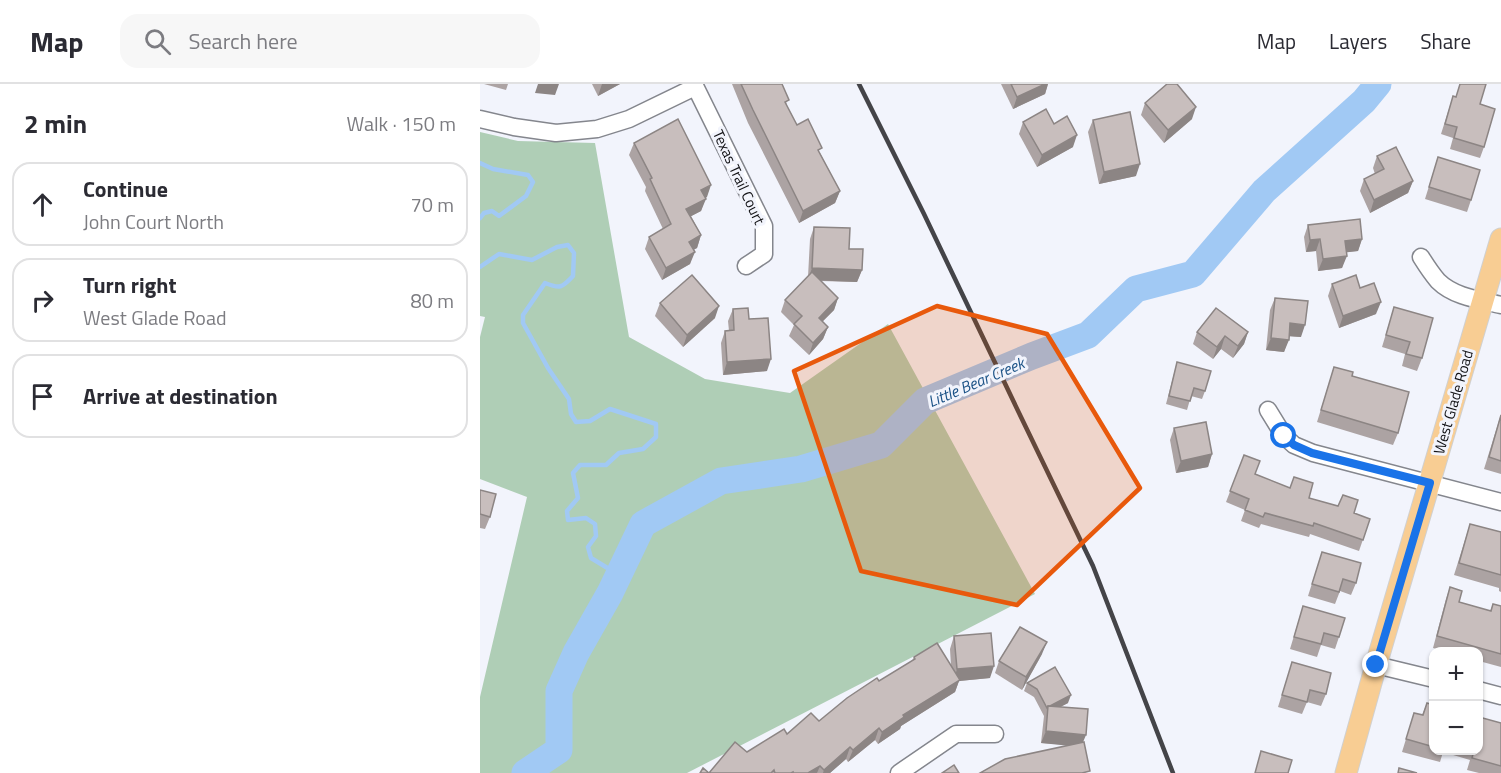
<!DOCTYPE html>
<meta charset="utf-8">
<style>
body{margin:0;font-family:"Titillium Web",sans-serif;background:#f7f7f7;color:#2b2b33}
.controls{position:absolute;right:18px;bottom:18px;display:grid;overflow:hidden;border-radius:12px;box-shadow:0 2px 4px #0004}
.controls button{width:54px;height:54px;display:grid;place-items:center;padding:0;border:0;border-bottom:2px solid #e1e1e2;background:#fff;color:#2b2b33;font:30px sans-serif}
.stop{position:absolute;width:18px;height:18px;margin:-14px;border:4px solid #1a73e8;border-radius:50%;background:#fff}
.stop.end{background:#1a73e8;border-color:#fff;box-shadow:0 2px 6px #0008}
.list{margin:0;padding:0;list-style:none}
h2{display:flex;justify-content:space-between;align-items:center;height:78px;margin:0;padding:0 24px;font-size:26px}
h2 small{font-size:20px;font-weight:400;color:#7c7c81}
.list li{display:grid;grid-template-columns:39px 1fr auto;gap:18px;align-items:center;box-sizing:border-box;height:84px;margin:0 12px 12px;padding:0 12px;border:2px solid #e1e1e2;border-radius:18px}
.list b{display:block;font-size:22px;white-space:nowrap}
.list p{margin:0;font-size:20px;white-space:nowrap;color:#7c7c81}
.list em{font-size:20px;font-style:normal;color:#7c7c81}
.icon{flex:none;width:33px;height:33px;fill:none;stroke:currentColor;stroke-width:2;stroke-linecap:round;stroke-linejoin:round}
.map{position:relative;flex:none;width:1021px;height:689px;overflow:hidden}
header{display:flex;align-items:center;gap:36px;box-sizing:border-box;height:84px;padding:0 30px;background:#fff;border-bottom:2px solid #e1e1e2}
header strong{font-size:28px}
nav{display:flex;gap:33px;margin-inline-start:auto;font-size:21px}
.search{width:420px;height:54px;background:#f7f7f7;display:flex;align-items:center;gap:15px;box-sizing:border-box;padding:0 21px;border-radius:18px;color:#7c7c81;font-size:22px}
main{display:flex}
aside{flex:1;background:#fff}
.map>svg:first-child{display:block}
</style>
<header>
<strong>Map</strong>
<div class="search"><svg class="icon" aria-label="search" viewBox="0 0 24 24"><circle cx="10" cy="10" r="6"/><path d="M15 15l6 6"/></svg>Search here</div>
<nav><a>Map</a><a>Layers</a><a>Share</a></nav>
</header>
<main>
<aside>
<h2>2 min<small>Walk · 150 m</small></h2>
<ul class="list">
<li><svg class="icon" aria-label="ahead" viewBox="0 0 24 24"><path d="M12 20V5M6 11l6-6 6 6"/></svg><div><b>Continue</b><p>John Court North</p></div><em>70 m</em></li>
<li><svg class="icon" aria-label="right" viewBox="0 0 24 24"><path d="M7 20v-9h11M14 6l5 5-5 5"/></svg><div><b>Turn right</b><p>West Glade Road</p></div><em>80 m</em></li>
<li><svg class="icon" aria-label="arrive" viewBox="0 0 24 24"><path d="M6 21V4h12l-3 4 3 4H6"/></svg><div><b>Arrive at destination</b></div></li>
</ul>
</aside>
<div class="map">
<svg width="1021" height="689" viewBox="0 0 1021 689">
<rect width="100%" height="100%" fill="#f2f4fc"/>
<path fill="#afceb6" d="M0 48 38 57 115 59 149 253 225 295 310 309 408 240 555 510 207 689H0V613L47 413 0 395V253L5 233 0 232Z"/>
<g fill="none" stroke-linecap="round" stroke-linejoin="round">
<g stroke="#a1c9f4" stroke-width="4.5">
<path d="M0 79 13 85 48 91 53 98 46 112 19 132 12 127 4 129 0 134"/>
<path d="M0 183 19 170 52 176 77 163 88 161 94 169 93 192C82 204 80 205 65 199L43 231V239L68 284 89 315 91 330 96 338 110 337 130 325 176 340V353L163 365 139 369 126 381H100L93 389 98 414 87 427 88 436 106 434 115 440 116 452 108 463 111 474 139 491"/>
</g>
<path stroke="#a1c9f4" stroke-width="27" d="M45 689 79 666V607L96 569 130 509 163 440 241 397 321 385 401 361 445 317 552 272 608 251 656 205 713 190 784 107 884 17 898 0"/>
<defs>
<g id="minor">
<path d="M214 0 284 142V170L266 182"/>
<path d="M0 35 34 43 76 49 117 45 149 35 215 3"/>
<path d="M941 173C946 181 952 190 958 197 974 213 1000 216 1021 221"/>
<path d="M788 326 804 352 814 361 833 369 1021 418"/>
<path d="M896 581 954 595"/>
<path d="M998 606 1021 612"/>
<path d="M419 689 476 650H515"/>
</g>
<path id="major" d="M866 689 896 581 1021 155"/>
</defs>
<use href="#minor" stroke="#84868d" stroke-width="19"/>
<use href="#major" stroke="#d0d0d0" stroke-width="23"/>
<use href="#minor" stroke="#fff" stroke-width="16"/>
<use href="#major" stroke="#f8cd93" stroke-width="21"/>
<path stroke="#444448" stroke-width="4.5" d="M379 0 444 130 540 331 613 482 693 689"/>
</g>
<g fill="#aca3a3">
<path d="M4 0H28L26 6Z"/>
<path d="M112 0H140L118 12Z"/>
<path d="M252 0H302L307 22 317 41 340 69 360 107 355 119 319 139 268 39Z"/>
<path d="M521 0H568L565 10 533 25Z"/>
<path d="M980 0H1006L1000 20 1004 63 1000 74 970 65 973 54 961 50 973 12 976 13Z"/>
<path d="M665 19 712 35 684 59 661 31Z"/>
<path d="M613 36 656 92 619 100 608 48Z"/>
<path d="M543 38 593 63 557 83 539 50Z"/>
<path d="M154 59 227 113 225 114 221 127 211 132 221 151 217 164 213 166 210 180 182 196 165 165 169 153 183 145 165 107 166 103 149 71Z"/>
<path d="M897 72 933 97 928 109 890 129 880 107 884 95 895 90 893 84Z"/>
<path d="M958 73 991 116 987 128 945 115Z"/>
<path d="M828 141 882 155 878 167 866 168 862 184 838 187 836 167 826 168 824 153Z"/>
<path d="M334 143 369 165 382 186 377 198 340 197 358 214 354 226 342 238 348 243 343 255 329 271 309 252 314 241 301 228 305 216 328 193 330 155Z"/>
<path d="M852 200 896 230 859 244 848 212Z"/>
<path d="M795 214 821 253 809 252 804 268 786 266 790 226Z"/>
<path d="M180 219 235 234 203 263 175 232Z"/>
<path d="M914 223 942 274 937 287 922 282 925 270 902 263Z"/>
<path d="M253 225 269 235 287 287 243 291 241 259 245 247H249L248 237Z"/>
<path d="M717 248H768L764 260 753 274 741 265 733 275 713 260Z"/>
<path d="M697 278 725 307 722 315 711 312 707 326 686 320Z"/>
<path d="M854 283 872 292 918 349 913 361 837 338Z"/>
<path d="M1021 330V390L1004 385Z"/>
<path d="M694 344 732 370 728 383 696 389 690 356Z"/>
<path d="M764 371 775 390 810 404 814 393 829 414 890 435 879 467 830 450 829 453 781 440 779 444 761 437 765 426 746 418Z"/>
<path d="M0 406 10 433 5 445 0 444Z"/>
<path d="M990 440 1021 448V508L1019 507V504L974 491Z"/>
<path d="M842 468 876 499 871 511 860 507 855 520 828 512Z"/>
<path d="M970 503 979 518 1010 527 1013 520 1021 522V583L999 577V567H964L953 564 966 515Z"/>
<path d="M823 522 859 553 855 565 841 561 837 573 810 565Z"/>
<path d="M474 552 510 594 479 597 475 608 421 642 420 645 398 660 395 656 368 678 366 675 350 689H220H229L267 668 307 650 339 637 399 597 432 577 434 573 471 582 470 565Z"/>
<path d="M562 570 542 606 515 589 519 577Z"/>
<path d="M812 578 846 610 841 622 827 618 822 630 798 623Z"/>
<path d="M547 599 588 619 580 623 603 658 589 661 561 659 564 632 554 613 544 607Z"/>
<path d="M947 619 954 621V666H999L1021 639V689H999L987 686 990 676 963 668 960 678 922 668 934 629 942 631Z"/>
</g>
<g fill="#8c8584">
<path d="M58 0H79L75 11 55 9Z"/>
<path d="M122 0H140L118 12Z"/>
<path d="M565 0H568L565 10 533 25 537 13Z"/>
<path d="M716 23 712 35 684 59 688 46Z"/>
<path d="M597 51 593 63 557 83 562 71Z"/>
<path d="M660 80 656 92 619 100 624 88Z"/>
<path d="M933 97 928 109 890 129 894 116Z"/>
<path d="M231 101 227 113 217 118 221 106Z"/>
<path d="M360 107 355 119 319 139 323 127Z"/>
<path d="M226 115 221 127 202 137 206 125Z"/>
<path d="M221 151 217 164 205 170 209 158Z"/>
<path d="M840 155 836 167 826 168 830 156Z"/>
<path d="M882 155 878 167 861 169 865 157Z"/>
<path d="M215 168 210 180 182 196 186 184Z"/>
<path d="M867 172 862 184 838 187 843 175Z"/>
<path d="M332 184 382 186 377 198 328 196Z"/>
<path d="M358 214 354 226 334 246 339 234Z"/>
<path d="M901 218 896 230 859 244 863 232Z"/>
<path d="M239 222 235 234 203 263 207 251Z"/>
<path d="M810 239 825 241 821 253 806 252Z"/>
<path d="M348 243 343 255 329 271 333 259Z"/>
<path d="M768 248 764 260 753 274 758 262Z"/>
<path d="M745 252 741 265 733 275 737 263Z"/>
<path d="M791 254 809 256 804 268 786 266Z"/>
<path d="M291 275 287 287 243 291 247 278Z"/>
<path d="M732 370 728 383 696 389 701 377Z"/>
<path d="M567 558 562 570 542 606 546 593Z"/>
<path d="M514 582 510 594 479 597 475 608 421 642 420 645 398 660 402 648 423 631 473 598 477 585Z"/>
<path d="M591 611 588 619 567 630 568 623Z"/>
<path d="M399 644 395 656 368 678 373 666Z"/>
<path d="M566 647 606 651 601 663 561 659Z"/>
<path d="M370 663 366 675 350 689H343L344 686Z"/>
<path d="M340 682 337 689H328Z"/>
</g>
<g fill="#c8bebd" stroke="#8c8584" stroke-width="1.5">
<path d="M261 0H302L309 16 305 18 317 41 328 35 342 64 338 66 360 107 323 127 273 26Z"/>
<path d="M531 0H565L537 13Z"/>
<path d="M687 0H697L716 23 688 46 665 19Z"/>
<path d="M980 0H1006L1000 20 1015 25 1004 63 974 54 977 43 965 40 973 12 976 13Z"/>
<path d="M566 25 574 40 587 32 597 51 562 71 543 38Z"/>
<path d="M650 28 660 80 624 88 613 36Z"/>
<path d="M198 35 231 101 221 106 226 115 206 125 221 151 209 158 215 168 186 184 169 153 191 140 170 95 172 94 154 59Z"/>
<path d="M916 63 933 97 894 116 884 95 904 85 897 72Z"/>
<path d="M958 73 1000 86 991 116 949 103Z"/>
<path d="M880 135 882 155 865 157 867 172 843 175 840 155 830 156 828 141Z"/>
<path d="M334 143 370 144 369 165H383L382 186 332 184Z"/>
<path d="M332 188 358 214 339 234 348 243 333 259 314 240 322 232 305 216Z"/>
<path d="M212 191 239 222 207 251 180 219Z"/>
<path d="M876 191 880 204 894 199 901 218 863 232 852 200Z"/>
<path d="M795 214 828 217 825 241 810 239 809 256 791 254Z"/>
<path d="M914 223 953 234 942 274 926 270 930 258 906 251Z"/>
<path d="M268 224 269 235 288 234 291 275 247 278 245 247 254 246 253 225Z"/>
<path d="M736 224 768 248 758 262 745 252 737 263 717 248Z"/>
<path d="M697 278 731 287 725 307 714 304 710 317 689 312Z"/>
<path d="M854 283 873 288 872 292 929 308 918 349 841 326Z"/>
<path d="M1021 331V377L1009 373Z"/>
<path d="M726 338 732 370 701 377 694 344Z"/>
<path d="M764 371 780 377 775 390 810 404 814 393 833 399 829 414 858 422 863 411 878 416 874 429 890 435 883 456 834 439 833 442 785 429 783 433 765 426 769 415 750 407Z"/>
<path d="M0 406 16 410 10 433 0 430Z"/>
<path d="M990 440 1021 448V491L979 479Z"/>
<path d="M842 468 881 479 876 499 863 495 859 508 832 500Z"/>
<path d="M970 503 982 507 979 518 1011 527 1013 520 1021 522V570L957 552Z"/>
<path d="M823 522 865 534 859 553 844 549 841 560 814 553Z"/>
<path d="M540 543 567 558 546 593 519 577Z"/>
<path d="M511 549 514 582 477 585 474 552Z"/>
<path d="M457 559 480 596 423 631 424 633 402 648 399 644 373 666 370 663 344 686 340 682 328 689H313V688L311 689H295L294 686 291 689H220L223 684 229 689 255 658 267 668 304 645 307 650 331 629 339 637 367 614 397 594 399 597 435 575 434 573Z"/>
<path d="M812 578 851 589 846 610 830 606 827 618 802 611Z"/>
<path d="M575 583 591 611 570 622H568L567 624 557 605 547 599Z"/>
<path d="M947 619 954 621V663L926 655 934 629 943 631Z"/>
<path d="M568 622 608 625 606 651 566 647Z"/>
<path d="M999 633 1021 639V682L992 674 994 666H999Z"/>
<path d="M604 658 610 687 602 689H500L525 675Z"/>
<path d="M781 667 812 676 808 689H775Z"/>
<path d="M474 681 479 689H462Z"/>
<path d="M919 684 937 689H918Z"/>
</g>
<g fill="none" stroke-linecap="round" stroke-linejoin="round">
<path stroke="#1a73e8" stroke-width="8" d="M804 352 814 361 832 369 950 399 896 581"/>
</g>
<path fill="#e8590c" fill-opacity="0.2" stroke="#e8590c" stroke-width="4.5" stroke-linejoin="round" d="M457 222 567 250 660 404 537 521 381 487 314 287Z"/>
<g text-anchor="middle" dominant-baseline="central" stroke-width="6" stroke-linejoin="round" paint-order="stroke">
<g font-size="15" fill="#121215" stroke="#f2f4fc">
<text transform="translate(259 93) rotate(65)">Texas Trail Court</text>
<text transform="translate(973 318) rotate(-74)">West Glade Road</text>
</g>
<g font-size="16" font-style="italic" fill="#1b5286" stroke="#f2f4fc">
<text transform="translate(496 298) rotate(-23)">Little Bear Creek</text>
</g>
</g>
</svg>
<div class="controls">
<button>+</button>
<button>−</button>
</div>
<div class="stop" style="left:804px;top:352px"></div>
<div class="stop end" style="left:896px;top:581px"></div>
</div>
</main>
